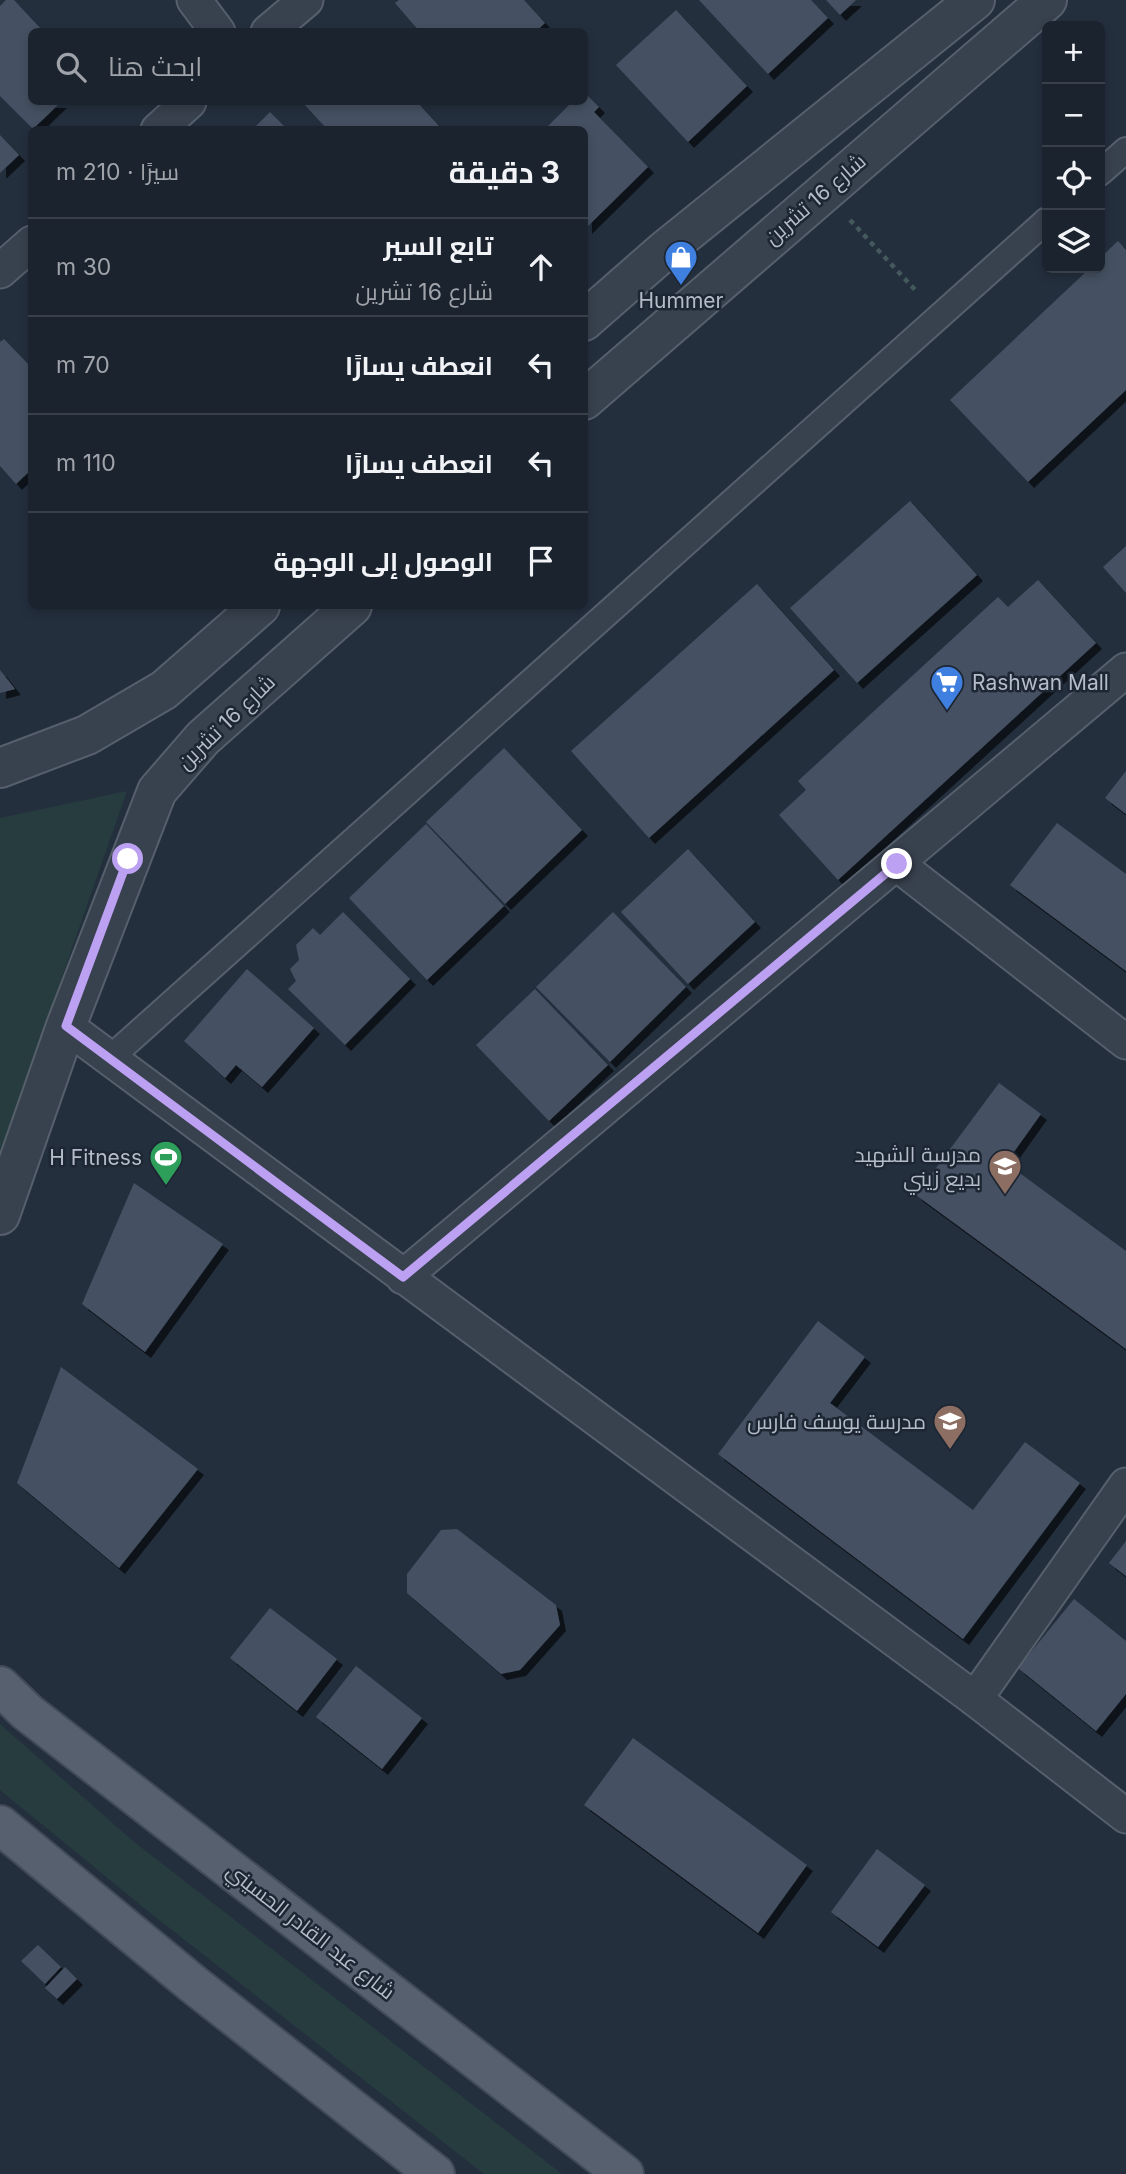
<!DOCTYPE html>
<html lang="ar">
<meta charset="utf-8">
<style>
body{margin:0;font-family:Inter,Cairo,sans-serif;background:#282f3a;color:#f1f3f6;direction:rtl}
.controls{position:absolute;right:21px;top:21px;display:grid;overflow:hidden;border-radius:10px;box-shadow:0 4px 10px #0003}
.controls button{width:63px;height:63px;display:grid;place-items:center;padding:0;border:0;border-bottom:2px solid #39404a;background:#1b232e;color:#f1f3f6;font:35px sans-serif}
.stop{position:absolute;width:21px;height:21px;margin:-16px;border:5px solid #bca0f2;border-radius:50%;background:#fff}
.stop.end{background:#bca0f2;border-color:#fff;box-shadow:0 2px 7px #0008}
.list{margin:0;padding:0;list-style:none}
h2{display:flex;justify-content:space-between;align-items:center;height:91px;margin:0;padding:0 28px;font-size:30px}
h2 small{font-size:23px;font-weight:400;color:#a0a4aa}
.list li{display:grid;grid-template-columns:46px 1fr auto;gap:21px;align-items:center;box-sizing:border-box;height:98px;padding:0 28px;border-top:2px solid #39404a}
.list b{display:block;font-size:26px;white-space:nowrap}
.list p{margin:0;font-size:23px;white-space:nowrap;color:#a0a4aa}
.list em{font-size:23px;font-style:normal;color:#a0a4aa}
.icon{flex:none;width:38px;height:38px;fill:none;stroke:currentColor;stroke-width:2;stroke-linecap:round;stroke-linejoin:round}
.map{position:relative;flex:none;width:1126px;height:2174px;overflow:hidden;direction:ltr}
.search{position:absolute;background:#1b232e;box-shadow:0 4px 10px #0003;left:28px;top:28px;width:560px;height:77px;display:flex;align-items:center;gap:18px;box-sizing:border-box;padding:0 24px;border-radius:10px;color:#a0a4aa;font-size:26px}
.panel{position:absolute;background:#1b232e;box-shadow:0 4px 10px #0003;left:28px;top:126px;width:560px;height:483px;border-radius:10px;direction:rtl}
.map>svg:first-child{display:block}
</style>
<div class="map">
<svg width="1126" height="2174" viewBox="0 0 1126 2174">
<defs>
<filter id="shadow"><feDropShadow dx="6" dy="6" stdDeviation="0" flood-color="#0009"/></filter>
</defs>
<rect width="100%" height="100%" fill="#242f3e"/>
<g fill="#263c3f">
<path d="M127 791 0 1154V818Z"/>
<path d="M0 1724 133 1841 562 2174H484L149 1912 0 1790Z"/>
</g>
<g fill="#455162" filter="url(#shadow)">
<path d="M6 0H14L44 32H32V102H61L33 129 0 96V6Z"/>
<path d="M399 0H524L545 23 535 32H420L395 3Z"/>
<path d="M699 0H811L828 18 768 74Z"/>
<path d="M826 0H856L840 15Z"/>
<path d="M676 10 747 86 688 142 616 65Z"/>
<path d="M584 92 599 107 594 112 648 167 586 228 584 130H544L572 102H584Z"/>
<path d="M302 102H417L440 127 437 130H328Z"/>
<path d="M270 112 288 130H252Z"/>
<path d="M0 135 19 155 0 173Z"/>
<path d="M1118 241 1126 250V390L1028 482 950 400 1090 268H1100V258Z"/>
<path d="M4 339 32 368V469L16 484 0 466V342Z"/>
<path d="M910 501 977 575 857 683 790 608Z"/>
<path d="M1126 546V593L1103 567Z"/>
<path d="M1038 580 1096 643 838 880 779 815 806 790 798 781 998 597 1008 607Z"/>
<path d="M757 584 834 670 649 838 571 751Z"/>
<path d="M0 670 15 689 0 693Z"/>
<path d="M504 748 582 830 505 904 426 822Z"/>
<path d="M1126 771V814L1105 798Z"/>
<path d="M1057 823 1126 874V971L1010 885Z"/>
<path d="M426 824 504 906 427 980 349 898Z"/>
<path d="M688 849 755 922 688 984 621 912Z"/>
<path d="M343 912 410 979 345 1045 288 989 296 981 290 969 299 960 296 945 313 928 320 935Z"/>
<path d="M613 912 686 987 610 1062 536 987Z"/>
<path d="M247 969 314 1028 262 1087 236 1065 225 1078 184 1041Z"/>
<path d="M535 989 608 1065 549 1121 476 1045Z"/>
<path d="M999 1083 1041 1114 1006 1163 1126 1251V1349L916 1195Z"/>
<path d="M134 1183 223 1244 145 1352 82 1304Z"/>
<path d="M818 1321 865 1357 830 1403 973 1510 1025 1442 1080 1483 963 1639 718 1454Z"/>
<path d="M61 1367 198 1469 119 1568 17 1483Z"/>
<path d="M457 1529 556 1605 560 1625 520 1670 501 1674 407 1593V1574L441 1530Z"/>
<path d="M1126 1541V1576L1109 1563Z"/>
<path d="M1074 1599 1126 1641V1694L1096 1731 1018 1668Z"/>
<path d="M270 1608 337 1659 297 1711 230 1658Z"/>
<path d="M356 1666 422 1718 382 1769 316 1717Z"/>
<path d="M633 1738 807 1865 758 1933 584 1805Z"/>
<path d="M877 1849 925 1885 878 1947 831 1912Z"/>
<path d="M38 1945 61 1967 45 1984 21 1961Z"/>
<path d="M65 1967 77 1979 57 1999 45 1988Z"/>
</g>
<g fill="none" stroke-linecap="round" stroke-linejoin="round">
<defs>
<g id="pedestrian">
<path d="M1100 173 1126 150"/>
<path d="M109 1059 1047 220"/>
</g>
<g id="minor">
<path d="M194 0 218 32"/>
<path d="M268 32 306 0"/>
<path d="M158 130 189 102"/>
<path d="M0 271 32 243"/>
<path d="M897 864 1126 1042"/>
<path d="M66 1026 975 1699 1126 1816"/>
<path d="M403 1277 1126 670"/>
<path d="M975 1699 1126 1485"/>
</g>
<g id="tertiary">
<path d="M584 321 665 250 975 0"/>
<path d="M584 400 1047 0"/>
<path d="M0 768 87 735 164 690 260 606"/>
<path d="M0 1215 66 1026 157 791 203 738 352 606"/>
</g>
<g id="primary">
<path d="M0 1686 27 1712 624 2174"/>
<path d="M0 1825 193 1984 435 2174"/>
</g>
</defs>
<use href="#pedestrian" stroke="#565f6c" stroke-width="28"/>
<use href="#minor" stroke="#565f6c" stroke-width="37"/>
<use href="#tertiary" stroke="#565f6c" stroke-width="42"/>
<use href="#primary" stroke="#414a57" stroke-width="42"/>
<path stroke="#44595c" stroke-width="4.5" stroke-dasharray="5 5" stroke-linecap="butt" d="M850 220 918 293"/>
<use href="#pedestrian" stroke="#38414e" stroke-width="24"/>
<use href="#minor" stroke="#38414e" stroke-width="33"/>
<use href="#tertiary" stroke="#38414e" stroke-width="38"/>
<use href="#primary" stroke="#56606e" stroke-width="38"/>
</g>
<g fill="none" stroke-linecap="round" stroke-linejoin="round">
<path stroke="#bca0f2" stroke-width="9" d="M128 859 66 1026 403 1277 897 864"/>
</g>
<defs>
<symbol id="shop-pin" viewBox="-11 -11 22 30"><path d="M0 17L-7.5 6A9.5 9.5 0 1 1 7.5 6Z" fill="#3f7fe0" stroke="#1d2633"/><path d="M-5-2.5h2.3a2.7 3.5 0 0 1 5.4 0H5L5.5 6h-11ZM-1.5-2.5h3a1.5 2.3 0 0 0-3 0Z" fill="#fff"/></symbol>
<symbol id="supermarket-pin" viewBox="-11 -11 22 30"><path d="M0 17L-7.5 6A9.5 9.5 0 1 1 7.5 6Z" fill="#3f7fe0" stroke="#1d2633"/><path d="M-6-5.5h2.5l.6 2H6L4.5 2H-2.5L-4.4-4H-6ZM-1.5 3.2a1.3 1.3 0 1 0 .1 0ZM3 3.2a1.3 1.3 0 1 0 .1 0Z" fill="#fff"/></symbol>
<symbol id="stadium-pin" viewBox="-11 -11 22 30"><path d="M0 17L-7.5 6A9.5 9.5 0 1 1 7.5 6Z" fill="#2e9e5b" stroke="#1d2633"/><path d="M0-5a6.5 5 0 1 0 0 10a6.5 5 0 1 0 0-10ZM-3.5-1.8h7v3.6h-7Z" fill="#fff"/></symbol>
<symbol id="school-pin" viewBox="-11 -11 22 30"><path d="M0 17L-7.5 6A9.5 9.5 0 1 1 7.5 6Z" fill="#8d6e63" stroke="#1d2633"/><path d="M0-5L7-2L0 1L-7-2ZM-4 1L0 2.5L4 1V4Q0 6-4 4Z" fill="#fff"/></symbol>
</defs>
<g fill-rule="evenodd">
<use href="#shop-pin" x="662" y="238" width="38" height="52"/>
<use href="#supermarket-pin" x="928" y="663" width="38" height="52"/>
<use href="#stadium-pin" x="147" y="1138" width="38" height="52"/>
<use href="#school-pin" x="986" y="1147" width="38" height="52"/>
<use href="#school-pin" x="931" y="1402" width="38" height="52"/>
</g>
<g text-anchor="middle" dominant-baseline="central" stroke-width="5" stroke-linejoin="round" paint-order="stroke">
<g font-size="21" fill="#b4bcc9" stroke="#1d2633">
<text transform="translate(815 199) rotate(-41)">شارع 16 تشرين</text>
<text transform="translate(226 722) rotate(-44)">شارع 16 تشرين</text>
<text transform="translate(311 1931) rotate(38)">شارع عبد القادر الحسيني</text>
</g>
<g font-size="21" fill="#b4bcc9" stroke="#1d2633" text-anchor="end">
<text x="681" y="300" text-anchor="middle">Hummer</text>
<text x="972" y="682" text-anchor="start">Rashwan Mall</text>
<text x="981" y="1154">مدرسة الشهيد<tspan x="981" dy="24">بديع زيني</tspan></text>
<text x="142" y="1157">H Fitness</text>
<text x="926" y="1421">مدرسة يوسف فارس</text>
</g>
</g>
</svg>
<div class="controls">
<button>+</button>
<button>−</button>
<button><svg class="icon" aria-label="locate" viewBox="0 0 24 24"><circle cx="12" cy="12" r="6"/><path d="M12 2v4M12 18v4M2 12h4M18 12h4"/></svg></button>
<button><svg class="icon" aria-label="layers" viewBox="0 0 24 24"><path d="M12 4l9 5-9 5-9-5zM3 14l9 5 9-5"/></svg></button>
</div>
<div class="stop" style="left:128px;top:859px"></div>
<div class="stop end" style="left:897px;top:864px"></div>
<div class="search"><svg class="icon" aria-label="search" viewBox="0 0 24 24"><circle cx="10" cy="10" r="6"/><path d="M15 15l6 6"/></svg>ابحث هنا</div>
<section class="panel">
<h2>3 دقيقة<small>سيرًا · 210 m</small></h2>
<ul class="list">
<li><svg class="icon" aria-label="ahead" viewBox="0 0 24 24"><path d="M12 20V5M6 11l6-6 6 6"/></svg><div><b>تابع السير</b><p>شارع 16 تشرين</p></div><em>30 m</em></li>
<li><svg class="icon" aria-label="left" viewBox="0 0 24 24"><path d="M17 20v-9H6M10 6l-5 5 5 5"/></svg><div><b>انعطف يسارًا</b></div><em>70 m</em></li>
<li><svg class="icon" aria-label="left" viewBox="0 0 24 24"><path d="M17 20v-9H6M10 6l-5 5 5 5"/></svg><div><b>انعطف يسارًا</b></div><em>110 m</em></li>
<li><svg class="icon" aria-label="arrive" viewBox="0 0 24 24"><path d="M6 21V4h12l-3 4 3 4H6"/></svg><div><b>الوصول إلى الوجهة</b></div></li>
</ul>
</section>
</div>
